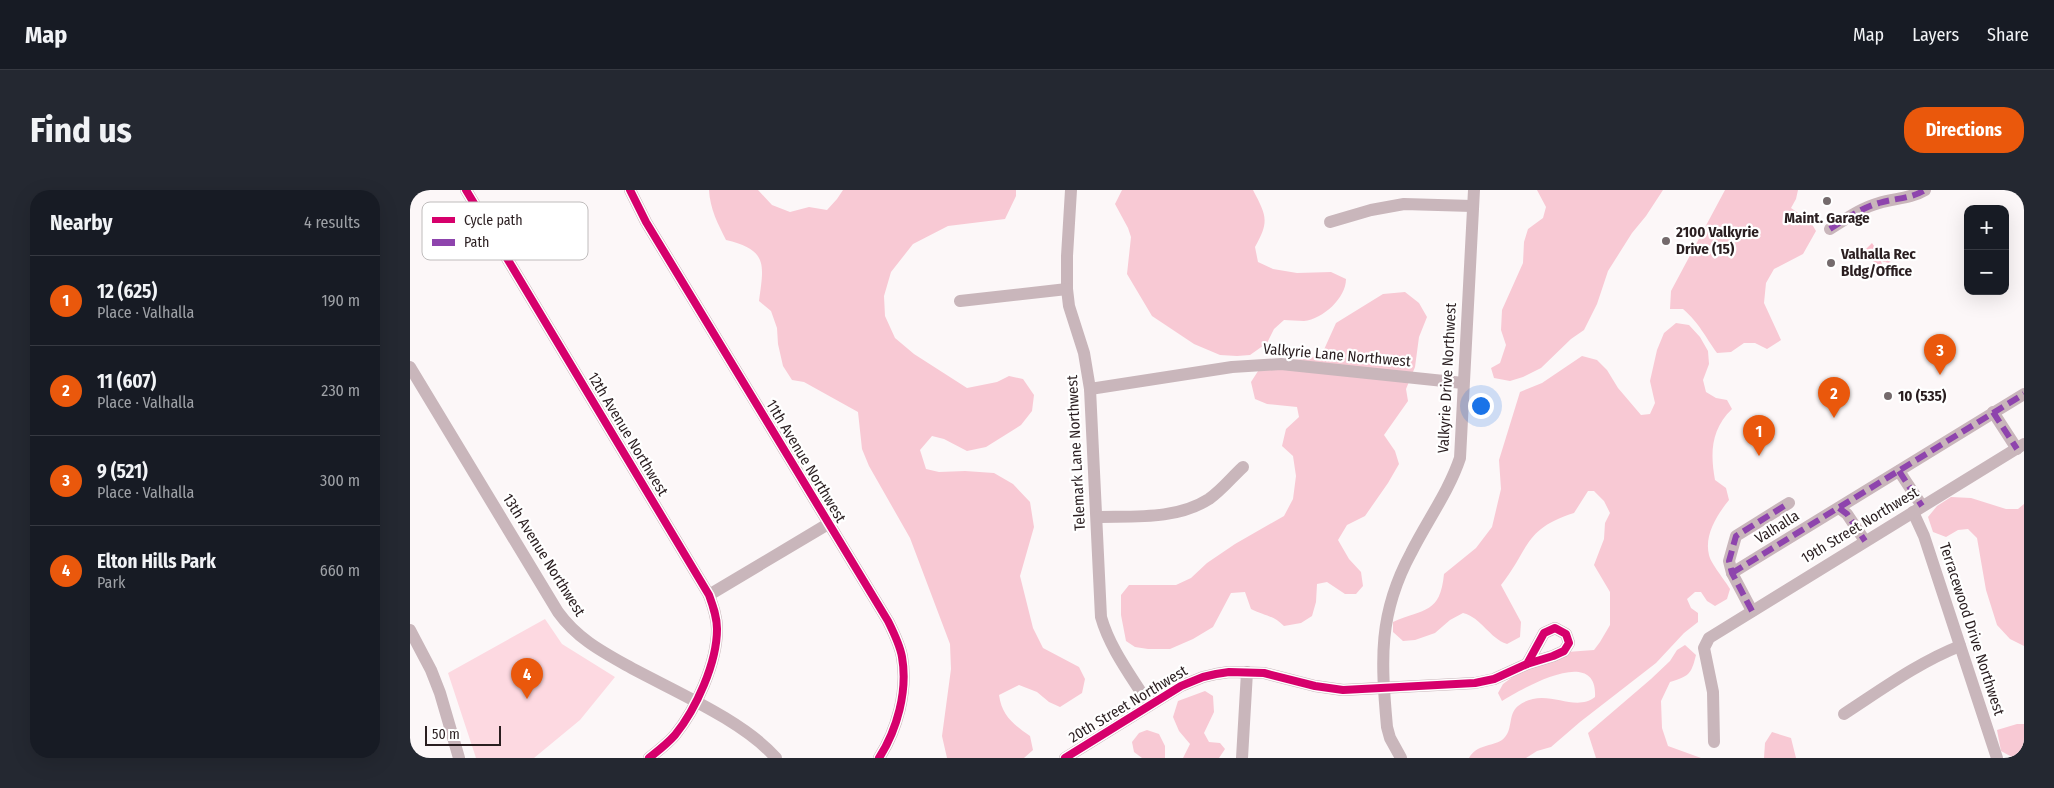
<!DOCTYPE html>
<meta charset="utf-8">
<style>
body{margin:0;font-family:"Fira Sans Condensed",sans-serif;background:#242831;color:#f1f3f6}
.controls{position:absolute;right:15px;top:15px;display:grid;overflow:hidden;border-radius:10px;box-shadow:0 5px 20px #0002}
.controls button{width:45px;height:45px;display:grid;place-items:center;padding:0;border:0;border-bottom:1px solid #363941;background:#171b24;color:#f1f3f6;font:25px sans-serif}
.scale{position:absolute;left:15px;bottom:12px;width:76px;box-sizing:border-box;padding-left:5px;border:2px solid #2a1e20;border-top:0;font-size:14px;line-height:18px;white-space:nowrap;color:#2a1e20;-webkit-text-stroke:4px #fff;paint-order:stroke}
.you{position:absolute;left:1070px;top:215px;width:18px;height:18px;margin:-12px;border:4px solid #fff;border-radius:50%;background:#1a73e8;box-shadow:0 0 0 8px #1a73e833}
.badge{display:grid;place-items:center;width:32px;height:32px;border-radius:50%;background:#ea580c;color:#fff;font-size:16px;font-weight:700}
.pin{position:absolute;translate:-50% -41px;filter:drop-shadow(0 1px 2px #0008)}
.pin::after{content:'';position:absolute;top:26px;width:18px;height:15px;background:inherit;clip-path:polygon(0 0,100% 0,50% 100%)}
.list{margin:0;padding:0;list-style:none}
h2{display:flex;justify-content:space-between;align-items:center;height:65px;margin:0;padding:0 20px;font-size:21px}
h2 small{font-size:16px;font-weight:400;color:#9ea1a6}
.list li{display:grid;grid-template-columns:32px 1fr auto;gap:15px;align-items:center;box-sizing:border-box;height:90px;padding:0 20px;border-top:1px solid #363941}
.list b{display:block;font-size:19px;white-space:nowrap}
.list p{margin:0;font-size:16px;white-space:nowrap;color:#9ea1a6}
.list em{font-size:16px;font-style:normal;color:#9ea1a6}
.map{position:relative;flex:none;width:1614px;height:568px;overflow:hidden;border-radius:20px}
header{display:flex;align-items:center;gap:30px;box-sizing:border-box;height:70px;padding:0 25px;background:#171b24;border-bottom:1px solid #363941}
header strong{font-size:24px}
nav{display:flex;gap:28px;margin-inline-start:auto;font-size:18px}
.intro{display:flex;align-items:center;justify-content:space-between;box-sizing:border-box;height:120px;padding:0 30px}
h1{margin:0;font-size:35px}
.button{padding:12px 22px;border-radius:20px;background:#ea580c;color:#fff;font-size:18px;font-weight:700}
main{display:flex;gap:30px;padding:0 30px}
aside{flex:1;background:#171b24;border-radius:20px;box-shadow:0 5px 20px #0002}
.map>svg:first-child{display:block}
</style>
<header>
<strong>Map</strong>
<nav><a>Map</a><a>Layers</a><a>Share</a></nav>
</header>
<div class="intro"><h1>Find us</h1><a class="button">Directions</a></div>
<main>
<aside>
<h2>Nearby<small>4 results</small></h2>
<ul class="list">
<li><span class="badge">1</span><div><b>12 (625)</b><p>Place · Valhalla</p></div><em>190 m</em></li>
<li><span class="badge">2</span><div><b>11 (607)</b><p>Place · Valhalla</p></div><em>230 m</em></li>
<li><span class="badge">3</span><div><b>9 (521)</b><p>Place · Valhalla</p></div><em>300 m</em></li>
<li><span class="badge">4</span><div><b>Elton Hills Park</b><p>Park</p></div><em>660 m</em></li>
</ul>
</aside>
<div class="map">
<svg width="1614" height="568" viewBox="0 0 1614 568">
<rect width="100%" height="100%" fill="#fcf7f8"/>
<path fill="#fdd9e1" d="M135 429 152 454 205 487 170 530 124 568H66L38 483Z"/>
<g fill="#f8c9d4">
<path d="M299 0H348L362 15 380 22 399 17 417 20 427 9 433 0H606V6L595 29 538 36 503 54 481 82 474 106 475 126 485 148 504 164 557 198 587 192 599 186 613 189 624 205 622 221 611 235 576 257 557 261 534 249 522 246 510 260 516 279 529 282 555 281 584 283 603 294 620 312 624 337 610 386 623 438 633 458 669 477 675 489 672 503 650 517 639 512 627 502 609 495 589 505C592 526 603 534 620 546L623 560 614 568H537L532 546 541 479 540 454 500 348 459 276 452 259 448 222 394 192 382 190 373 176 368 154 367 138 361 121 349 111C354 74 358 60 316 50 308 34 300 19 299 0Z"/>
<path d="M712 0H843C856 25 860 31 845 57L848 72 863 79 887 83 921 82 936 89C936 108 913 129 894 131 887 131 880 130 874 130L864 139 857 153 840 165 827 166 810 165 784 154 742 126 717 84 721 47 718 38 705 14Z"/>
<path d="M1127 0H1253L1236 26 1222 43 1198 81 1187 114 1174 140 1161 149 1131 178 1113 187 1100 191 1084 188 1081 178 1090 173 1096 155 1091 140 1092 120 1113 73 1114 52 1118 39 1133 28 1136 17Z"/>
<path d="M1315 0H1388L1386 9 1381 18 1400 31 1406 41 1393 64 1364 79 1356 93 1354 113 1371 150 1357 159 1345 153H1334L1321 162 1307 163C1294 145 1290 134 1273 119H1260L1261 101Z"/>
<path d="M995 102 1009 113 1017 127 1009 147 1005 177 996 199 998 211 974 245 985 261 989 274 978 293 955 326 937 335 928 350 939 369 951 382 953 396 946 404H935L917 392 907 394 906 412 902 426 891 433 874 436C863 425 855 426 841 419L835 402 821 403 803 437 783 449 760 459H738L725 457 716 451 711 425V405L719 395H766L781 388 797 373 825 354 874 326 883 309 886 286 883 266 872 256 876 239 889 227 887 217 857 214 845 209 841 192 850 178 867 171 897 169 912 164 926 133 973 104Z"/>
<path d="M1266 133 1279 135 1290 147 1298 161 1299 174 1293 190 1296 202 1306 208 1317 210 1322 219C1301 239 1300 263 1305 290L1316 298 1319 310C1307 325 1294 345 1299 365 1301 374 1315 390 1320 399L1317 409 1305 416 1297 411 1291 402H1285L1277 409 1281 418 1288 423V432L1274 443 1246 473 1170 532 1141 557 1127 561 1116 568H1059C1067 554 1081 557 1092 550 1104 541 1097 525 1108 516 1135 495 1163 524 1185 507 1188 454 1112 499 1092 511L1088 503 1093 494 1108 483 1157 462 1184 460 1190 452 1200 435V402L1184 375 1194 349 1195 333 1200 323 1194 311 1184 301H1178L1164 323C1113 339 1120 359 1091 395L1111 432 1110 447 1097 454C1079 448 1072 428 1053 423L1040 430 1025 443 1005 450 993 451 983 442V432C1015 418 1030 424 1034 384L1066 358 1082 337 1091 299 1089 270 1110 202 1132 193 1172 166 1187 170 1197 180 1208 198 1231 225 1240 224 1245 213 1240 191 1247 160 1254 143Z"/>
<path d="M1541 307 1561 308 1596 319H1608L1614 314V456L1600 449 1587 435 1576 400 1567 348 1558 339 1548 340 1536 347 1523 342 1518 327 1527 316Z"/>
<path d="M1275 455 1286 465C1281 485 1279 486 1260 492L1251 511 1252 538 1258 556 1291 568H1186L1178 543 1241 489 1260 471 1267 460Z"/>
<path d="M795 501 803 506 804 522 794 543 799 552 810 553 815 559 809 568H773L780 554 769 541 763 527 768 511Z"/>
<path d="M1607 534H1614V563L1602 567 1591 561 1587 540Z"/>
<path d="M737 540 749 544 755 556V568H732L724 562 722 552 729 543Z"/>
<path d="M1362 542 1381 548 1386 568H1354L1355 553Z"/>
</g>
<path fill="#fbbfcd" d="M1462 53 1468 62H1482L1484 67 1479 73 1471 71 1474 81 1473 84 1466 87 1462 80 1464 69 1456 59Z"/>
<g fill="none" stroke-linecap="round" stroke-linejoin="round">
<g stroke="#c9b6bb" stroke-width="12">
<path d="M56 0 299 405C303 416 307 427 307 439 307 473 286 519 265 545 257 554 248 561 239 568"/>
<path d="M220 0 236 32 478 431C484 443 490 455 492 467 498 501 487 540 469 568"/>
<path d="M661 0 657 66V99L659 116 674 163 680 199 691 427C700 459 722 487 739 515"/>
<path d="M920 32 961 20 994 14 1062 16"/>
<path d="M1420 39C1436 29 1451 18 1469 13 1485 8 1500 9 1515 0"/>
<path d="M550 111 657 99"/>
<path d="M0 177 148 422C166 447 189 460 216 475 261 500 333 530 366 568"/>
<path d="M680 199 822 177 871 174 1053 193"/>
<path d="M1583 222 1607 259"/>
<path d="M1489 281 1512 316"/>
<path d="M1429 318 1437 324 1455 351"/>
<path d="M1503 322 1514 346 1587 568"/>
<path d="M687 327C724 326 766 330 799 309 812 300 822 287 833 277"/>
<path d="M1322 383 1614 204"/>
<path d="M299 405 418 334"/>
<path d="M1342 421 1322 383 1319 371 1326 346 1379 313"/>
<path d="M0 440 21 480 30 503 49 568"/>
<path d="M1434 524C1471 500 1509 472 1550 456"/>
<path d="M1304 552 1303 502 1294 458 1299 448 1614 254"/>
<path d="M655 568 771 496 793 487 806 484 819 482 854 483 905 496 933 500 1065 493 1084 489 1117 474 1143 466 1154 461 1159 453 1156 444 1145 438 1134 443 1117 474"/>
<path d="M832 568 837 482"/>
<path d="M991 568 980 548 977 537C971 470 968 424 1001 363 1017 331 1039 301 1050 268L1064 0"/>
</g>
<g stroke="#8e44ad" stroke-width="6" stroke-dasharray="12 6" stroke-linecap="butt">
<path d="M1420 39C1436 29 1451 18 1469 13 1485 8 1500 9 1515 0"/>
<path d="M1583 222 1607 259"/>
<path d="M1489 281 1512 316"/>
<path d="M1429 318 1437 324 1455 351"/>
<path d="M1322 383 1614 204"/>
<path d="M1342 421 1322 383 1319 371 1326 346 1379 313"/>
</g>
<defs>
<g id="cycleway">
<path d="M56 0 299 405C303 416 307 427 307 439 307 473 286 519 265 545 257 554 248 561 239 568"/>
<path d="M220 0 236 32 478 431C484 443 490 455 492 467 498 501 487 540 469 568"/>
<path d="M655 568 771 496 793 487 806 484 819 482 854 483 905 496 933 500 1065 493 1084 489 1117 474 1143 466 1154 461 1159 453 1156 444 1145 438 1134 443 1117 474"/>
</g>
</defs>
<use href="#cycleway" stroke="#fff" stroke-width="11"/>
<use href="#cycleway" stroke="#d6006c" stroke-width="8"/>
</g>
<g fill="#746a6c" stroke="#fff" stroke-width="2">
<circle cx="1417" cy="11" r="5"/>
<circle cx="1256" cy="51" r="5"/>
<circle cx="1421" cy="73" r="5"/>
<circle cx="1478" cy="206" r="5"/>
</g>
<g text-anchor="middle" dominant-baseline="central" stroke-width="4.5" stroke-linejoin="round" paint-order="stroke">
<g font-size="15" font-weight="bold" fill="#2a1e20" stroke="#fff" text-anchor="start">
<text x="1417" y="28" text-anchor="middle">Maint. Garage</text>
<text x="1266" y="42">2100 Valkyrie<tspan x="1266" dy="17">Drive (15)</tspan></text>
<text x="1431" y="64">Valhalla Rec<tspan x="1431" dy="17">Bldg/Office</tspan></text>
<text x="1488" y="206">10 (535)</text>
</g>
<g font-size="15" fill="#2a1e20" stroke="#fff">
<text transform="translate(927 165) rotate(5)">Valkyrie Lane Northwest</text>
<text transform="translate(1037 188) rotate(-87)">Valkyrie Drive Northwest</text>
<text transform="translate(218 244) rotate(59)">12th Avenue Northwest</text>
<text transform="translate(666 263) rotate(-93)">Telemark Lane Northwest</text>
<text transform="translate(396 271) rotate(59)">11th Avenue Northwest</text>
<text transform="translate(1450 335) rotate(-31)">19th Street Northwest</text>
<text transform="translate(1367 337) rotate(-32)">Valhalla</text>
<text transform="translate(134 365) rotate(58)">13th Avenue Northwest</text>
<text transform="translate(1562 439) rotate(72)">Terracewood Drive Northwest</text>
<text transform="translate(718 514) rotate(-31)">20th Street Northwest</text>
</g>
</g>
<rect x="12" y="12" width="166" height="58" rx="8" fill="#fff" stroke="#bfbcbc" stroke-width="1"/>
<rect x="22" y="27" width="23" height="6" fill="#d6006c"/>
<rect x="22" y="49" width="23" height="7" fill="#8e44ad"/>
<g font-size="14" fill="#2a1e20">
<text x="54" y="35">Cycle path</text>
<text x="54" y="57">Path</text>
</g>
</svg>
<div class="controls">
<button>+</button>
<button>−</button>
</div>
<div class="scale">50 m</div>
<div class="you"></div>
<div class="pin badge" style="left:1349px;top:266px">1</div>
<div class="pin badge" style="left:1424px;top:228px">2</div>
<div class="pin badge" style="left:1530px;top:185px">3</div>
<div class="pin badge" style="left:117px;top:509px">4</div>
</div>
</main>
